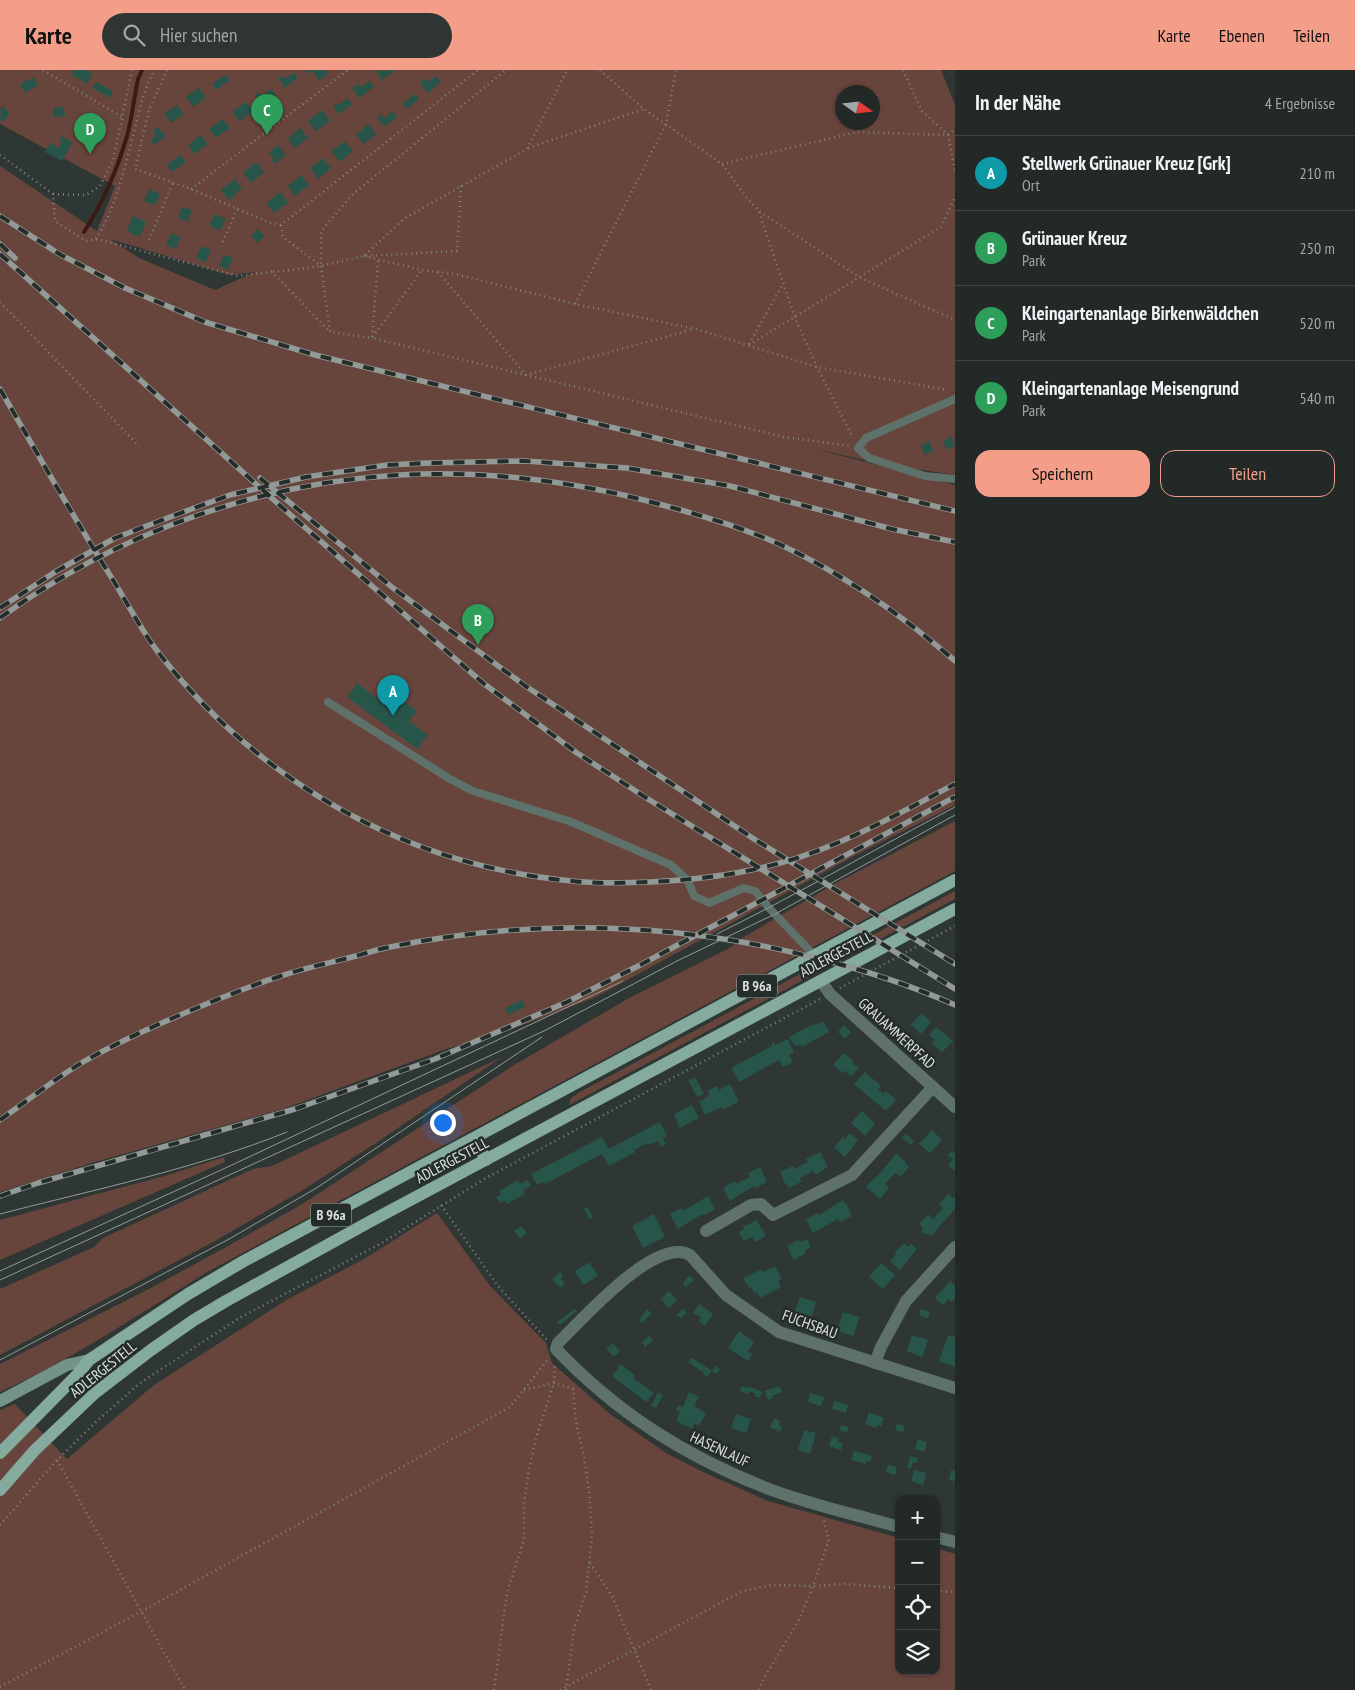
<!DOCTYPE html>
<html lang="de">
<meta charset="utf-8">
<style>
body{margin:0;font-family:"PT Sans Narrow",sans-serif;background:#2e3533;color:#f1f3f6}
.controls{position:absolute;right:15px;bottom:15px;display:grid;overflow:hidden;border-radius:10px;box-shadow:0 1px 4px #0004}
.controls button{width:45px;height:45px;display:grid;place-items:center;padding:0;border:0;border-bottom:1px solid #3f4544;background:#222927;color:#f1f3f6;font:25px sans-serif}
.compass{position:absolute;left:835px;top:15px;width:45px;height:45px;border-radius:50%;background:#222927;box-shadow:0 1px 4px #0004;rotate:104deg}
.you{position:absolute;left:442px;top:1052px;width:18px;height:18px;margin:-12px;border:4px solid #fff;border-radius:50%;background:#1a73e8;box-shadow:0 0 0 8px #1a73e833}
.badge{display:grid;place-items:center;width:32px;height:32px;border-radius:50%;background:#f49e89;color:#fff;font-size:16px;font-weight:700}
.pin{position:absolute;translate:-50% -41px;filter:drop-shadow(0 1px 2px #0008)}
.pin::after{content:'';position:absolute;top:26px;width:18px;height:15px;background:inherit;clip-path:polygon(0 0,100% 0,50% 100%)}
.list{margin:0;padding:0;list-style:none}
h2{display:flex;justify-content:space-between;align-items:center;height:65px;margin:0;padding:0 20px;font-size:21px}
h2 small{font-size:16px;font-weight:400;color:#a2a6a7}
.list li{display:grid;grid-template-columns:32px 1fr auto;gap:15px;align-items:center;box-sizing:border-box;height:75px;padding:0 20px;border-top:1px solid #3f4544}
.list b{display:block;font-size:19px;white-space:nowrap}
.list p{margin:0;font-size:16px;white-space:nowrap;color:#a2a6a7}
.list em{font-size:16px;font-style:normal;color:#a2a6a7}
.actions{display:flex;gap:10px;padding:15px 20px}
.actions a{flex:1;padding:11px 0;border:1px solid #f49e89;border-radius:15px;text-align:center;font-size:18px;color:#f49e89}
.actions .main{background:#f49e89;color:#111}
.icon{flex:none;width:28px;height:28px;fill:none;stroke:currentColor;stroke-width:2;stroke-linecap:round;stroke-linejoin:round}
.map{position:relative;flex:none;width:955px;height:1620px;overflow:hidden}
header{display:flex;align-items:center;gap:30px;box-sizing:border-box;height:70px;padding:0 25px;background:#f49e89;color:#111}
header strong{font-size:24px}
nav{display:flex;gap:28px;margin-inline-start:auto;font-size:18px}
.search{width:350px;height:45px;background:#2e3533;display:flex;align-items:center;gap:12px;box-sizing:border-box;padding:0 18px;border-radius:28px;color:#a2a6a7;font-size:19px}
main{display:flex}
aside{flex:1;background:#222927}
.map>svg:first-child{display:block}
</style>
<header>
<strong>Karte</strong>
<div class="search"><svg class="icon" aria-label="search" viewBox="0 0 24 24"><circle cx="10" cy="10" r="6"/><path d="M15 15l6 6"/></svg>Hier suchen</div>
<nav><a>Karte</a><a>Ebenen</a><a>Teilen</a></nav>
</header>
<main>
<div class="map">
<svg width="955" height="1620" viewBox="0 0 955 1620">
<rect width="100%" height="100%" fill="#2e3734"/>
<g fill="#68453c" fill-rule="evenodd">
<path d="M0 0H941L955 35V405L878 393 811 378 955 415V735L856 785 596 927 539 949 475 971 446 979 283 1039 95 1092 0 1122V96L97 161 115 116 0 54ZM842 22H872V52H842ZM110 169 230 205 255 202 215 220 139 188Z"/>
<path d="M955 751V801L209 1201C142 1242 72 1290 0 1322V1294L149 1219 228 1176 304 1133 514 995 631 927 728 879 747 865 836 813Z"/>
<path d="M955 821V829L569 1035 571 1028 580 1022Z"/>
<path d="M502 987 376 1073 303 1120 213 1172 0 1285V1219L94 1177 103 1168 253 1099 272 1096Z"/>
<path d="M224 1087 225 1092 0 1190V1150L168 1105Z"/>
<path d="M437 1143 491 1217 546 1273 552 1293 610 1344 666 1383 701 1401 768 1431 899 1468V1601H936V1478L955 1484V1620H0V1340L15 1334 67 1389 154 1315 288 1229 364 1189Z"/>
</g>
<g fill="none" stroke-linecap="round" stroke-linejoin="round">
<path stroke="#3b1a12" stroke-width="4" d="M84 162C103 132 117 101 127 66 132 48 134 28 138 9L142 0"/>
</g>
<g fill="#285549">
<path d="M73 0H86L93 4 87 14 72 5Z"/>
<path d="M305 0H326L328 4 319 11 312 1 308 4Z"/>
<path d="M375 0 382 1 395 0 382 10Z"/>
<path d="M294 3 298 8 285 18 278 8 282 6 285 9Z"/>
<path d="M225 5 230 10 216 20 212 14Z"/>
<path d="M436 6 441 12 428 23 420 13 426 8 429 12Z"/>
<path d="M34 7 38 15 25 23 20 14Z"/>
<path d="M370 11 374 17 359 28 352 18 358 14 361 17Z"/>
<path d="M96 12 113 21 110 28 92 18Z"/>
<path d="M199 18 206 27 194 37 186 27Z"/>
<path d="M271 19 276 25 262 35 255 25 259 22 262 26Z"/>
<path d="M415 24 419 29 407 39 402 34Z"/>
<path d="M347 28 352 34 339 44 333 36 337 33 339 35Z"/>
<path d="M246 32 253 41 239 51 232 42Z"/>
<path d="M1 35 10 43 3 52 0 49Z"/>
<path d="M177 35 184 44 171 53 164 44Z"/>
<path d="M64 37 65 46 54 47 53 38Z"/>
<path d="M322 40 330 51 316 61 308 51Z"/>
<path d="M393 41 397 47 384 57 377 48 381 44 384 48Z"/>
<path d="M223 49 230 58 216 68 209 59Z"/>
<path d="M368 54 376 64 364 74 356 65Z"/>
<path d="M92 56 106 63 100 74 87 67Z"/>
<path d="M158 57 166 66 154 75 150 70 156 66 153 61Z"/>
<path d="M300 58 308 68 295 78 288 69Z"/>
<path d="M201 65 208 74 194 84 188 75Z"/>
<path d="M61 66 73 72 62 91 45 82 50 73 59 78 62 72 59 70Z"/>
<path d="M345 71 353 81 340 92 331 81Z"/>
<path d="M278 75 286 85 275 94 272 90 273 88 269 82Z"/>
<path d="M180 85 186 92 172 102 167 95Z"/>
<path d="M323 88 331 98 318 109 310 98Z"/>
<path d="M256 92 264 102 251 113 243 103Z"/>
<path d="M301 105 309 115 295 126 288 116Z"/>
<path d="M235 109 242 119 229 130 221 120Z"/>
<path d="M149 119 160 124 155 135 144 131Z"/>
<path d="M280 122 288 133 274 143 266 133Z"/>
<path d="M182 137 192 140 188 152 178 148Z"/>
<path d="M215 144 226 149 220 161 209 155Z"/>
<path d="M133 146 146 152 140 167 127 161Z"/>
<path d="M258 159 265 166 257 173 251 166Z"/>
<path d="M171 163 180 167 176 179 166 175Z"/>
<path d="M201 176 211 180 205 193 196 188Z"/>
<path d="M224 185 233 188 228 200 219 196Z"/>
<path d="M952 366 955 376 947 380 943 371Z"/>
<path d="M929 371 934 381 925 385 921 376Z"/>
<path d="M357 613 393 640 401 629 417 641 409 651 428 665 417 679 347 627Z"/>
<path d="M522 930 525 937 508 945 505 938Z"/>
<path d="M921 943 931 952 921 964 911 955Z"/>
<path d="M823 951 829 962 802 977 800 974 795 976 789 967 814 954 815 955Z"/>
<path d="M844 955 851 962 845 969 838 962Z"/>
<path d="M936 957 953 971 942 982 932 973 935 970 929 965Z"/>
<path d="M788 969 794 982 789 985 793 992 783 997 779 990 739 1012 731 998 772 976 771 974 774 972 775 975Z"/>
<path d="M844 983 854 991 852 993 859 998 851 1006 845 1001 843 1003 833 995Z"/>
<path d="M865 1002 881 1016 878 1019 883 1024 886 1021 896 1030 886 1041 854 1014Z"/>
<path d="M695 1007 704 1024 697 1027 688 1010Z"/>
<path d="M730 1014 739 1032 723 1040 722 1037 705 1045 699 1032 710 1025 707 1021 717 1016 719 1020Z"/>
<path d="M692 1035 699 1048 680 1058 674 1044Z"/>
<path d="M862 1041 875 1054 865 1066 851 1053Z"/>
<path d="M660 1052 667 1066 663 1068 666 1074 661 1077 658 1071 648 1075 647 1073 634 1080 635 1082 609 1096 602 1084 545 1114 543 1112 537 1115 531 1104 602 1067 609 1079Z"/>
<path d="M932 1060 942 1070 930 1083 919 1074Z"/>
<path d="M850 1063 858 1070 845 1087 834 1077 843 1067 845 1069Z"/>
<path d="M906 1064 914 1071 911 1075 902 1068Z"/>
<path d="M952 1081 955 1084V1101L948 1095 953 1089 948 1085Z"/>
<path d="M820 1082 828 1097 815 1105 813 1101 800 1108 801 1112 789 1118 786 1113 785 1114 780 1102 793 1096 794 1099 808 1092 806 1089Z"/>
<path d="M896 1084 906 1092 905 1093 909 1097 900 1107 895 1103 885 1114 889 1118 880 1129 866 1117 876 1106 877 1107Z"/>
<path d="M760 1097 767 1112 755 1118 754 1116 730 1131 723 1118 735 1111 736 1114 750 1107 748 1103Z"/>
<path d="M518 1110 520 1114 528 1110 531 1116 523 1120 525 1124 507 1134 505 1131 500 1133 496 1127 501 1124 499 1121Z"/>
<path d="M948 1124 953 1128 955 1126V1139L931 1166 928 1163 926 1165 921 1161 923 1158 919 1154 928 1144 933 1149 943 1138 939 1134Z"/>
<path d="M708 1126 715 1139 703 1146 702 1144 678 1159 670 1144 682 1138 683 1141Z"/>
<path d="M843 1130 850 1139H848L852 1146 840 1152 838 1149 813 1163 806 1150 817 1143 819 1145Z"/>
<path d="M588 1137 593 1147 589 1149 584 1139Z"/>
<path d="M654 1144 665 1167 643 1178 632 1156Z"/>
<path d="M757 1150 766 1166 755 1172 752 1167 744 1171 739 1162 744 1159 743 1157Z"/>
<path d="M521 1156 527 1163 520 1169 514 1161Z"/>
<path d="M807 1169 811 1177 804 1181 806 1183 794 1190 787 1176 798 1170 800 1172Z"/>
<path d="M904 1173 908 1177 911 1174 917 1179 900 1200 890 1191 896 1185 894 1183Z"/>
<path d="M590 1192 598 1206 583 1215 575 1201Z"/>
<path d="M881 1193 895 1205 883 1219 869 1207Z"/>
<path d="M775 1196 782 1209 778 1211 781 1217 760 1228 757 1222 754 1223 751 1217 749 1218 743 1208 762 1199 763 1202Z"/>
<path d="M560 1202 563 1206 561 1209 565 1213 560 1218 552 1209Z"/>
<path d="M690 1205 694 1210 685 1217 683 1213Z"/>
<path d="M950 1211 955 1216V1228L952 1232 948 1229 943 1235 935 1228Z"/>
<path d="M669 1221 677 1230 669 1238 661 1229Z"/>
<path d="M800 1227 816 1232 810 1252 793 1246Z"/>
<path d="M699 1234 713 1244 705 1256 699 1251 701 1247 693 1243Z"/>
<path d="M683 1238 687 1243 681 1248 677 1245Z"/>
<path d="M575 1239 577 1241 560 1255 557 1252Z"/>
<path d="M647 1239 652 1244 642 1253 639 1250Z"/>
<path d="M921 1239 930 1242 928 1248 919 1246Z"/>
<path d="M843 1242 860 1247 853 1266 837 1261Z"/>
<path d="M739 1261 754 1272 748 1281 752 1284 748 1291 728 1278Z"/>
<path d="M912 1265 928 1270 922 1287 907 1281Z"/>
<path d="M948 1265 955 1267V1297L939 1291Z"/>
<path d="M649 1266 653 1270 645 1277 642 1272Z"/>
<path d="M613 1273 620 1281 614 1287 606 1279Z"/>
<path d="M692 1288 712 1301 716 1296 720 1299 717 1304 712 1301 707 1307 703 1304 704 1303 688 1292Z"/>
<path d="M621 1294 635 1306 633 1308 654 1323 646 1332 612 1306Z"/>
<path d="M742 1316 747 1318 748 1316 762 1322 759 1328 755 1326 756 1324 750 1321 748 1324 740 1321Z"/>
<path d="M779 1316 782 1322 772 1326 773 1328 768 1330 765 1321Z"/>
<path d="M658 1322 663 1325 656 1338 651 1336Z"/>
<path d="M689 1322 699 1327 694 1336 706 1343 699 1356 695 1353 692 1359 676 1351 680 1342 676 1340 679 1335 683 1337Z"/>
<path d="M810 1323 824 1327 821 1336 808 1332Z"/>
<path d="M834 1331 848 1335 846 1343 832 1339Z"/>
<path d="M869 1342 884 1348 881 1356 878 1355 876 1358 865 1354Z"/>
<path d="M736 1344 751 1349 746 1363 731 1358Z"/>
<path d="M774 1348 780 1351 779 1355 782 1357 780 1362 770 1357Z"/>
<path d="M897 1354 905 1356 903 1362 895 1360Z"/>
<path d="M841 1355 849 1357 847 1363 839 1360Z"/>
<path d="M804 1360 816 1363 810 1384 798 1380Z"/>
<path d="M832 1366 839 1368 838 1372 843 1374 841 1380 829 1376Z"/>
<path d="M918 1369 927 1372 924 1382 915 1379Z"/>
<path d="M854 1381 872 1386 870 1392 867 1391 866 1394 851 1390Z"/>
<path d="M910 1386 918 1388 917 1393 913 1392 911 1399 907 1398Z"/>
<path d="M888 1395 897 1397 895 1405 886 1402Z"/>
<path d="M914 1400 926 1403 923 1415 911 1411Z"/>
<path d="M951 1400 955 1401V1411L949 1410Z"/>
</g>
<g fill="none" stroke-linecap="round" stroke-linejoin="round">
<g stroke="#7e8583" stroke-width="2.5" stroke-dasharray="1 4" stroke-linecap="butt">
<path d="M43 0 122 47"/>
<path d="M167 0 149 40 135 99 191 119 270 153 281 155 478 0"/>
<path d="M600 0 644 39 722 94 746 127 759 141 859 207 955 250"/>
<path d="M903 0 922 41 948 65 955 101"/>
<path d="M528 78 644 39"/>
<path d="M0 85 53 124 55 151 86 171 96 169 238 206 272 202 330 262"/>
<path d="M722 94 857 62 948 65 955 59"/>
<path d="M461 116 457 181 364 186 321 196V161L353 124 506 0"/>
<path d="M191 119 348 0"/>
<path d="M53 124 86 125 100 116 113 91 132 0"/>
<path d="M759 142 795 248 817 297 853 368"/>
<path d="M281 155 283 167 321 196 330 262 372 268 422 200"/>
<path d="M96 169C117 135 125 96 135 58 140 37 144 18 155 0"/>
<path d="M149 170 173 112"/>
<path d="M223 172 237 139"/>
<path d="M365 185 405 148 527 79 567 0"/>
<path d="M364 186 422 200 455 204 575 234 696 259 817 297 948 320"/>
<path d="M378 191 372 268 784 367 850 376"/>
<path d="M273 202 321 196"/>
<path d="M438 202 526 305 694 259"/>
<path d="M0 232 139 376"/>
<path d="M575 234 666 54 676 0"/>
<path d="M749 274 783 214"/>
<path d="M749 275 941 157 955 127"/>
<path d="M840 918 955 856"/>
<path d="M441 1135 498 1216 547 1270"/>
<path d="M524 1320 554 1313 573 1319 576 1353 584 1386 589 1420 592 1465 586 1522 574 1559 566 1620"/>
<path d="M57 1390 185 1620"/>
<path d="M0 1455 57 1390 96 1352 140 1313 241 1247 380 1174 486 1108 820 929"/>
<path d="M590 1493 612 1526 651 1620"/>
<path d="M936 1521 955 1522"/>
<path d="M0 1617 142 1541 510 1337 549 1288"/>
<path d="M494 1620 507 1523 524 1469V1433L529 1399 536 1368 554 1313 555 1294"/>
<path d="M560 1620 740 1522 771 1515 813 1516 845 1514 899 1518"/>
<path d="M759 1620 763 1610 800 1548 813 1516 829 1470 823 1448"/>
</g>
<g stroke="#5e716a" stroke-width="8">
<path d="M955 329 866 368 858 378 869 388 925 406 955 409"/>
<path d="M328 632 450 709 473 721 569 751 671 795 688 811 694 826 709 833 744 818 755 821 769 838 814 885"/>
</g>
<g stroke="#5e716a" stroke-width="12">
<path d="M821 911 830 924 955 1037"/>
<path d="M706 1161 751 1135 761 1134 773 1145 852 1105 933 1017"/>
<path d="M875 1293 881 1277 906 1231 955 1177"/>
<path d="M899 1457C854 1444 807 1434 764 1417 683 1385 616 1342 556 1279L558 1273C581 1251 656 1165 690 1185L726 1225 779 1262 955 1318"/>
<path d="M936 1467 955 1472"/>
</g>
<path stroke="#739288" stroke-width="12" d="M0 1331 67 1295 89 1290"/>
<g stroke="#84ab9e" stroke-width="12">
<path d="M475 1068 486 1090"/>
<path d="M0 1383 78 1304 89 1290 188 1224 244 1191 955 810"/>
<path d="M0 1420 35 1380 95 1323 151 1280 194 1250 226 1231 371 1151 955 839"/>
</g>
<g stroke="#929a97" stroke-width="1">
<path d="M717 864C798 824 875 779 955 737"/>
<path d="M0 1144C96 1119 195 1099 287 1062"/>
<path d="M0 1201 232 1095 623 911"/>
<path d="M0 1210 546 960 679 890 775 844 955 745"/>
<path d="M0 1290 231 1168 318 1117 542 967"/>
</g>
<defs>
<g id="rail">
<path d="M0 146 61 185 125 218 205 252 315 285 955 441"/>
<path d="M0 174 15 188"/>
<path d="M0 184 285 440 483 613 577 683 648 729 955 919"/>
<path d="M0 319C37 383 74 448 113 510 128 534 141 560 158 582 259 712 407 796 572 811 598 814 624 813 650 812 694 810 737 805 780 793 842 776 898 744 955 714"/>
<path d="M260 408 393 518 524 615 754 769 955 894"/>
<path d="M0 538 55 502 115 468 178 444 230 425 306 407 387 395 428 393 525 391 627 398 730 416 892 459 955 472"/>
<path d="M0 548C115 464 258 413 399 405 489 400 580 412 666 436 704 446 743 458 779 474 843 504 902 545 955 591"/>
<path d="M0 1050C27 1031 56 1008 83 992 127 967 174 947 221 928 240 921 258 913 278 907 303 898 330 893 356 886 367 883 378 879 390 877 532 848 676 852 816 888 864 900 910 915 955 935"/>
<path d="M0 1126 38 1113 295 1039 435 989 567 932 642 894 955 727"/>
</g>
</defs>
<use href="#rail" stroke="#929a97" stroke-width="5.5"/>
<use href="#rail" stroke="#252d2a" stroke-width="4" stroke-dasharray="11" stroke-linecap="butt"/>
</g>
<g text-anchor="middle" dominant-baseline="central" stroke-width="5" stroke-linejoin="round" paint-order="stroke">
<g fill="#252d2a" stroke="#a5aca9" stroke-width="1">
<rect x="737" y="904.5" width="40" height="23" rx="4"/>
<rect x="311" y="1133.5" width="40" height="23" rx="4"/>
</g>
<g font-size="14" font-weight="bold" fill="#dce2e0">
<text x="757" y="916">B 96a</text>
<text x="331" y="1145">B 96a</text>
</g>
<g font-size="15" fill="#dce2e0" stroke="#252d2a">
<text transform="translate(836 884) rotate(-28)">ADLERGESTELL</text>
<text transform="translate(897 963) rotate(42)">GRAUAMMERPFAD</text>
<text transform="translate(452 1090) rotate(-28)">ADLERGESTELL</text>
<text transform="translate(810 1254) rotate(20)">FUCHSBAU</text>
<text transform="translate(103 1299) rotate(-39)">ADLERGESTELL</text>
<text transform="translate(720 1379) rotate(25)">HASENLAUF</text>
</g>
</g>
</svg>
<div class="controls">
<button>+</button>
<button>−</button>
<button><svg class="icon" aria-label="locate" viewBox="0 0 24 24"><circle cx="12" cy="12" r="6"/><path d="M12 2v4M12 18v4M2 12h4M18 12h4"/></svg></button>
<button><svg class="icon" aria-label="layers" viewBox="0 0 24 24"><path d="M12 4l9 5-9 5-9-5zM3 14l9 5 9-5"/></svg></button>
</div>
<svg class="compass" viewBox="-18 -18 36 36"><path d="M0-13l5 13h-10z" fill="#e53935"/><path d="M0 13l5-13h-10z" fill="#a2a6a7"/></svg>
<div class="you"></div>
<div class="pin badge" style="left:393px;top:646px;background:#0f9aa8">A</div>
<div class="pin badge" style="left:478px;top:575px;background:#2e9e5b">B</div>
<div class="pin badge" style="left:267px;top:65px;background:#2e9e5b">C</div>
<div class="pin badge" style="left:90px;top:84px;background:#2e9e5b">D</div>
</div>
<aside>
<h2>In der Nähe<small>4 Ergebnisse</small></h2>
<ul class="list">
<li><span class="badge" style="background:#0f9aa8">A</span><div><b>Stellwerk Grünauer Kreuz [Grk]</b><p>Ort</p></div><em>210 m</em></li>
<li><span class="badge" style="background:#2e9e5b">B</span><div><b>Grünauer Kreuz</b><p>Park</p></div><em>250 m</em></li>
<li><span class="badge" style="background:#2e9e5b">C</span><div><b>Kleingartenanlage Birkenwäldchen</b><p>Park</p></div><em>520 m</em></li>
<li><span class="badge" style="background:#2e9e5b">D</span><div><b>Kleingartenanlage Meisengrund</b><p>Park</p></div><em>540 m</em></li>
</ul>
<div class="actions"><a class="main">Speichern</a><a>Teilen</a></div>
</aside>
</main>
